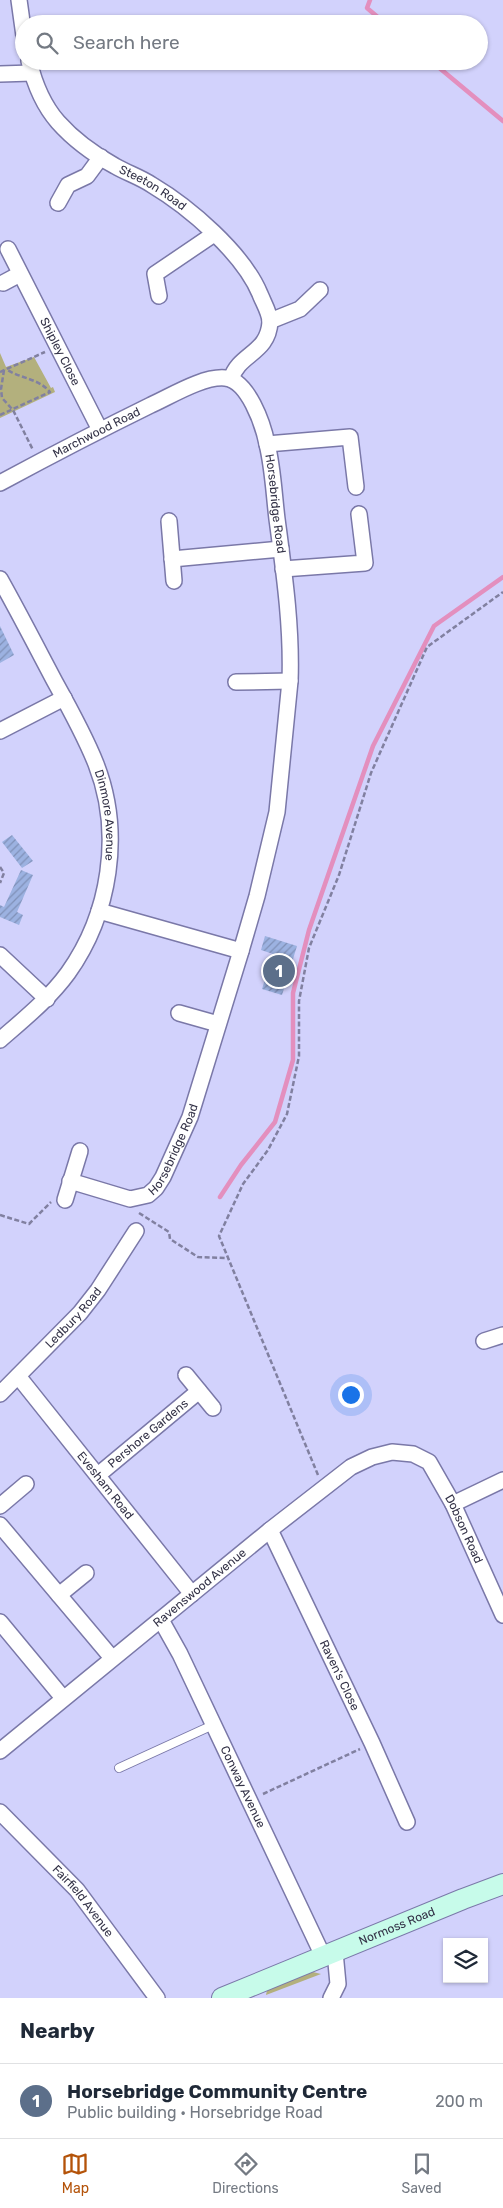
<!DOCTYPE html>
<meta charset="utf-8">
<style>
body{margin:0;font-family:Rubik,sans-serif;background:#f6f6f7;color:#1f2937}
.controls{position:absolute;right:15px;bottom:15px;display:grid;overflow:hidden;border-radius:0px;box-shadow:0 1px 4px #0004}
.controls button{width:45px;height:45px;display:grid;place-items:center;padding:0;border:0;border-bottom:1px solid #e0e1e3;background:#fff;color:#1f2937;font:25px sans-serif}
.you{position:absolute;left:350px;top:1394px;width:18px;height:18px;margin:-12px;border:4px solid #fff;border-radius:50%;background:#1a73e8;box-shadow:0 0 0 8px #1a73e833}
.badge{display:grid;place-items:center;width:32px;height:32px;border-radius:50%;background:#b45309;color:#fff;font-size:16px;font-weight:700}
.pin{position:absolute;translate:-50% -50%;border:2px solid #fff;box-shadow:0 1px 5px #0006}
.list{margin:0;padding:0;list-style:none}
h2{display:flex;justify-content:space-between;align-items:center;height:65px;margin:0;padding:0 20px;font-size:21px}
h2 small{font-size:16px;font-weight:400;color:#747a83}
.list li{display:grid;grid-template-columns:32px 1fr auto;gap:15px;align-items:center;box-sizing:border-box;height:75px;padding:0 20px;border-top:1px solid #e0e1e3}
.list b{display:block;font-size:19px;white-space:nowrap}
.list p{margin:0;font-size:16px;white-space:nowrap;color:#747a83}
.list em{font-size:16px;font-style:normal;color:#747a83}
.icon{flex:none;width:28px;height:28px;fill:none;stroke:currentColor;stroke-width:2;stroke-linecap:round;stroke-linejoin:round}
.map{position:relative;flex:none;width:503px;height:1998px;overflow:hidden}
.search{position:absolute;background:#fff;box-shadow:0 1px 4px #0004;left:15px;right:15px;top:15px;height:55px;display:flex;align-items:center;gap:12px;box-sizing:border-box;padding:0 18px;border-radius:28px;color:#747a83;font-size:19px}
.sheet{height:140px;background:#fff}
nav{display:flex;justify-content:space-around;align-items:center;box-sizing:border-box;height:70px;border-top:1px solid #e0e1e3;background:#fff;font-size:14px;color:#747a83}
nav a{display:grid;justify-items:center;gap:2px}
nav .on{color:#b45309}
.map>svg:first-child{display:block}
</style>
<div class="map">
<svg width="503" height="1998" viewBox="0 0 503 1998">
<defs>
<pattern id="building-hatch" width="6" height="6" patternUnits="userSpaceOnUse" patternTransform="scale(1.25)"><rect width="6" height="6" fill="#9cb2e1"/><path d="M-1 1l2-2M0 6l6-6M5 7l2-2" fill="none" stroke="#8091b8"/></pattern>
</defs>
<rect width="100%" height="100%" fill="#d2d2fc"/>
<g fill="#b3b07d">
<path d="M0 353 6 367 34 357 51 388 53 387 55 392 0 418Z"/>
<path d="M313 1972 321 1974 266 1995 267 1990Z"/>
</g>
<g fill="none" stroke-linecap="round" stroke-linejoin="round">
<g stroke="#e38fbe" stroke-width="4.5">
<path d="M370 0 367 8 386 24"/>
<path d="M431 61 503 121"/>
<path d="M220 1197 241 1165 275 1122 293 1060V993L309 930 373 746 434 626 503 577"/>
</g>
</g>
<g fill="url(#building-hatch)">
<path d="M0 626 14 655 0 663Z"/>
<path d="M12 835 33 861 22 868 2 842Z"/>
<path d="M21 870 33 875 17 912 23 915 19 925 0 917V905L4 907Z"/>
<path d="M265 936 297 946 282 995 262 989 273 954 261 950Z"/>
</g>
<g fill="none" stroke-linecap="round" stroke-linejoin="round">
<defs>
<path id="service" d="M119 1768 213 1725"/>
<g id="minor">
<path d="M19 0 24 36"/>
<path id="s1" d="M29 61C34 82 44 106 58 122 74 140 95 155 115 166 127 173 140 177 152 185 189 207 243 253 260 294 263 302 270 313 270 322 268 354 239 353 231 379"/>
<path d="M0 74 32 73"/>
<path d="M58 203 68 185 87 176 101 157"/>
<path id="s2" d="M8 249 100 430"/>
<path d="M3 283 20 274"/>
<path d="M159 296 155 274 214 234"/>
<path d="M270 321 300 309 320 290"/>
<path d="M267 444 350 437 356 487"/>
<path id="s3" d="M0 483C50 456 100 430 151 405 171 396 203 376 225 378 248 380 263 424 267 444 273 468 274 495 277 519 284 572 292 627 290 681L277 812 257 896 241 951 99 911"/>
<path d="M169 521 174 581"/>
<path d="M172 559 281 549"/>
<path d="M283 569 365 563 359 514"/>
<path id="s4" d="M0 579C19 613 37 648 55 682 70 709 85 736 96 764 123 833 110 914 68 973 49 999 24 1019 0 1040"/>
<path d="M236 682 290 681"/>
<path d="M0 731 64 698"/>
<path d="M0 955 47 999"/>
<path d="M179 1013 218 1024"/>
<path id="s5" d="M70 1181 130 1199 148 1195 156 1188 163 1177 190 1117 241 951"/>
<path d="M65 1200 80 1151"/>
<path d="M484 1341 503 1335"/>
<path d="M186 1375 213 1408"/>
<path id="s6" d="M18 1376 192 1594"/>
<path id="s7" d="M0 1394 80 1313 98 1290 136 1231"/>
<path id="s8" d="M98 1475 199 1391"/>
<path d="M453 1504 503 1480"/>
<path d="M0 1506 26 1484"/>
<path d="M0 1525 112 1658"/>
<path id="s9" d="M270 1530 372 1743 407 1822"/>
<path d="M59 1595 86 1573"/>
<path id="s10" d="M161 1620 180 1654 323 1956"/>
<path d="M0 1622 63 1698"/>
<path id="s11" d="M0 1751 270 1530 351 1467 372 1457 392 1452 413 1454 429 1462 453 1504 503 1615"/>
<path id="s12" d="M0 1812 77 1890 157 1998"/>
<path d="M331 1998 338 1984 335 1952"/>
</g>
<g id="secondary">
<path id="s13" d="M222 1998 463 1899 503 1884"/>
</g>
</defs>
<use href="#service" stroke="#7a78a8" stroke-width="10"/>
<use href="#minor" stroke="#7a78a8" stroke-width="18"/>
<use href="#secondary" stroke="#7a78a8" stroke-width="22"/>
<g stroke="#8180a0" stroke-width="2.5" stroke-dasharray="5 2.5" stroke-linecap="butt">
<path d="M4 370 1 389 2 398 13 410 33 450"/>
<path d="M0 372 45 352"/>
<path d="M0 415 50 392C38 378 21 379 6 369"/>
<path d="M0 867 4 873 0 883"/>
<path d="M139 1213 169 1232 170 1239 198 1257 228 1258"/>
<path d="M0 1215 29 1224 51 1202"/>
<path d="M318 1475 219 1236 243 1184 268 1150 287 1114 299 1056V1001L309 948 339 875 371 773 427 647 503 592"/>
<path d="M263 1794 360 1749"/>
</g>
<use href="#service" stroke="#fff" stroke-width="8"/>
<use href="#minor" stroke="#fff" stroke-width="15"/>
<use href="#secondary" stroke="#c7fbea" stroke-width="20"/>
</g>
<g text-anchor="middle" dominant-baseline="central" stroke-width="5" stroke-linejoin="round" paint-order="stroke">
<g font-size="12" fill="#333247" stroke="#d2d2fc">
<text stroke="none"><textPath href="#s1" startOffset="184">Steeton Road</textPath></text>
<text stroke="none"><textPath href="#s2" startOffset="115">Shipley Close</textPath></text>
<text stroke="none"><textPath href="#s3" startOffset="109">Marchwood Road</textPath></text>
<text stroke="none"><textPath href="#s3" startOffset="392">Horsebridge Road</textPath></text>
<text stroke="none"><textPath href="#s4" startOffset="261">Dinmore Avenue</textPath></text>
<text stroke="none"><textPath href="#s5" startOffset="134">Horsebridge Road</textPath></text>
<text stroke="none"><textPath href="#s7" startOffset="106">Ledbury Road</textPath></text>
<text stroke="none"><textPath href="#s8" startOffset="65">Pershore Gardens</textPath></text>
<text stroke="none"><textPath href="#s6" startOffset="140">Evesham Road</textPath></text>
<text stroke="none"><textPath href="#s11" startOffset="610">Dobson Road</textPath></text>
<text stroke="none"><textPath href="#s11" startOffset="258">Ravenswood Avenue</textPath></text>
<text stroke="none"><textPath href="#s9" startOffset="161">Raven's Close</textPath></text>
<text stroke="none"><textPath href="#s10" startOffset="186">Conway Avenue</textPath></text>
<text stroke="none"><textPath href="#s12" startOffset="122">Fairfield Avenue</textPath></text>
<text stroke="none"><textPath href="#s13" startOffset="189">Normoss Road</textPath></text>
</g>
</g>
</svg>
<div class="controls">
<button><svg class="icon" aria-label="layers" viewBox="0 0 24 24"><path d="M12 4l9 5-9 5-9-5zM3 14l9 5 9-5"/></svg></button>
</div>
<div class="you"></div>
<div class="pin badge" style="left:279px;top:971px;background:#5c6f8a">1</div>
<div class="search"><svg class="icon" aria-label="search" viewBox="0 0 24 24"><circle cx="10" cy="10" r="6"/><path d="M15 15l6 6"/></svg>Search here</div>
</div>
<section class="sheet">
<h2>Nearby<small></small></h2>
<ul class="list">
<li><span class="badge" style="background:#5c6f8a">1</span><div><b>Horsebridge Community Centre</b><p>Public building · Horsebridge Road</p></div><em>200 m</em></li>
</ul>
</section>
<nav>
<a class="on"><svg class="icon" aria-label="map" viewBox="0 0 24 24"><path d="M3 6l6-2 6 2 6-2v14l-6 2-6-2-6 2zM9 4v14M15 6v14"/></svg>Map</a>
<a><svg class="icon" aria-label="directions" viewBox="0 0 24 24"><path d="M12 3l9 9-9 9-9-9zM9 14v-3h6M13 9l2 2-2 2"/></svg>Directions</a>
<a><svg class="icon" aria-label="saved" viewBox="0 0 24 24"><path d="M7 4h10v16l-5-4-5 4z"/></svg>Saved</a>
</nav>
